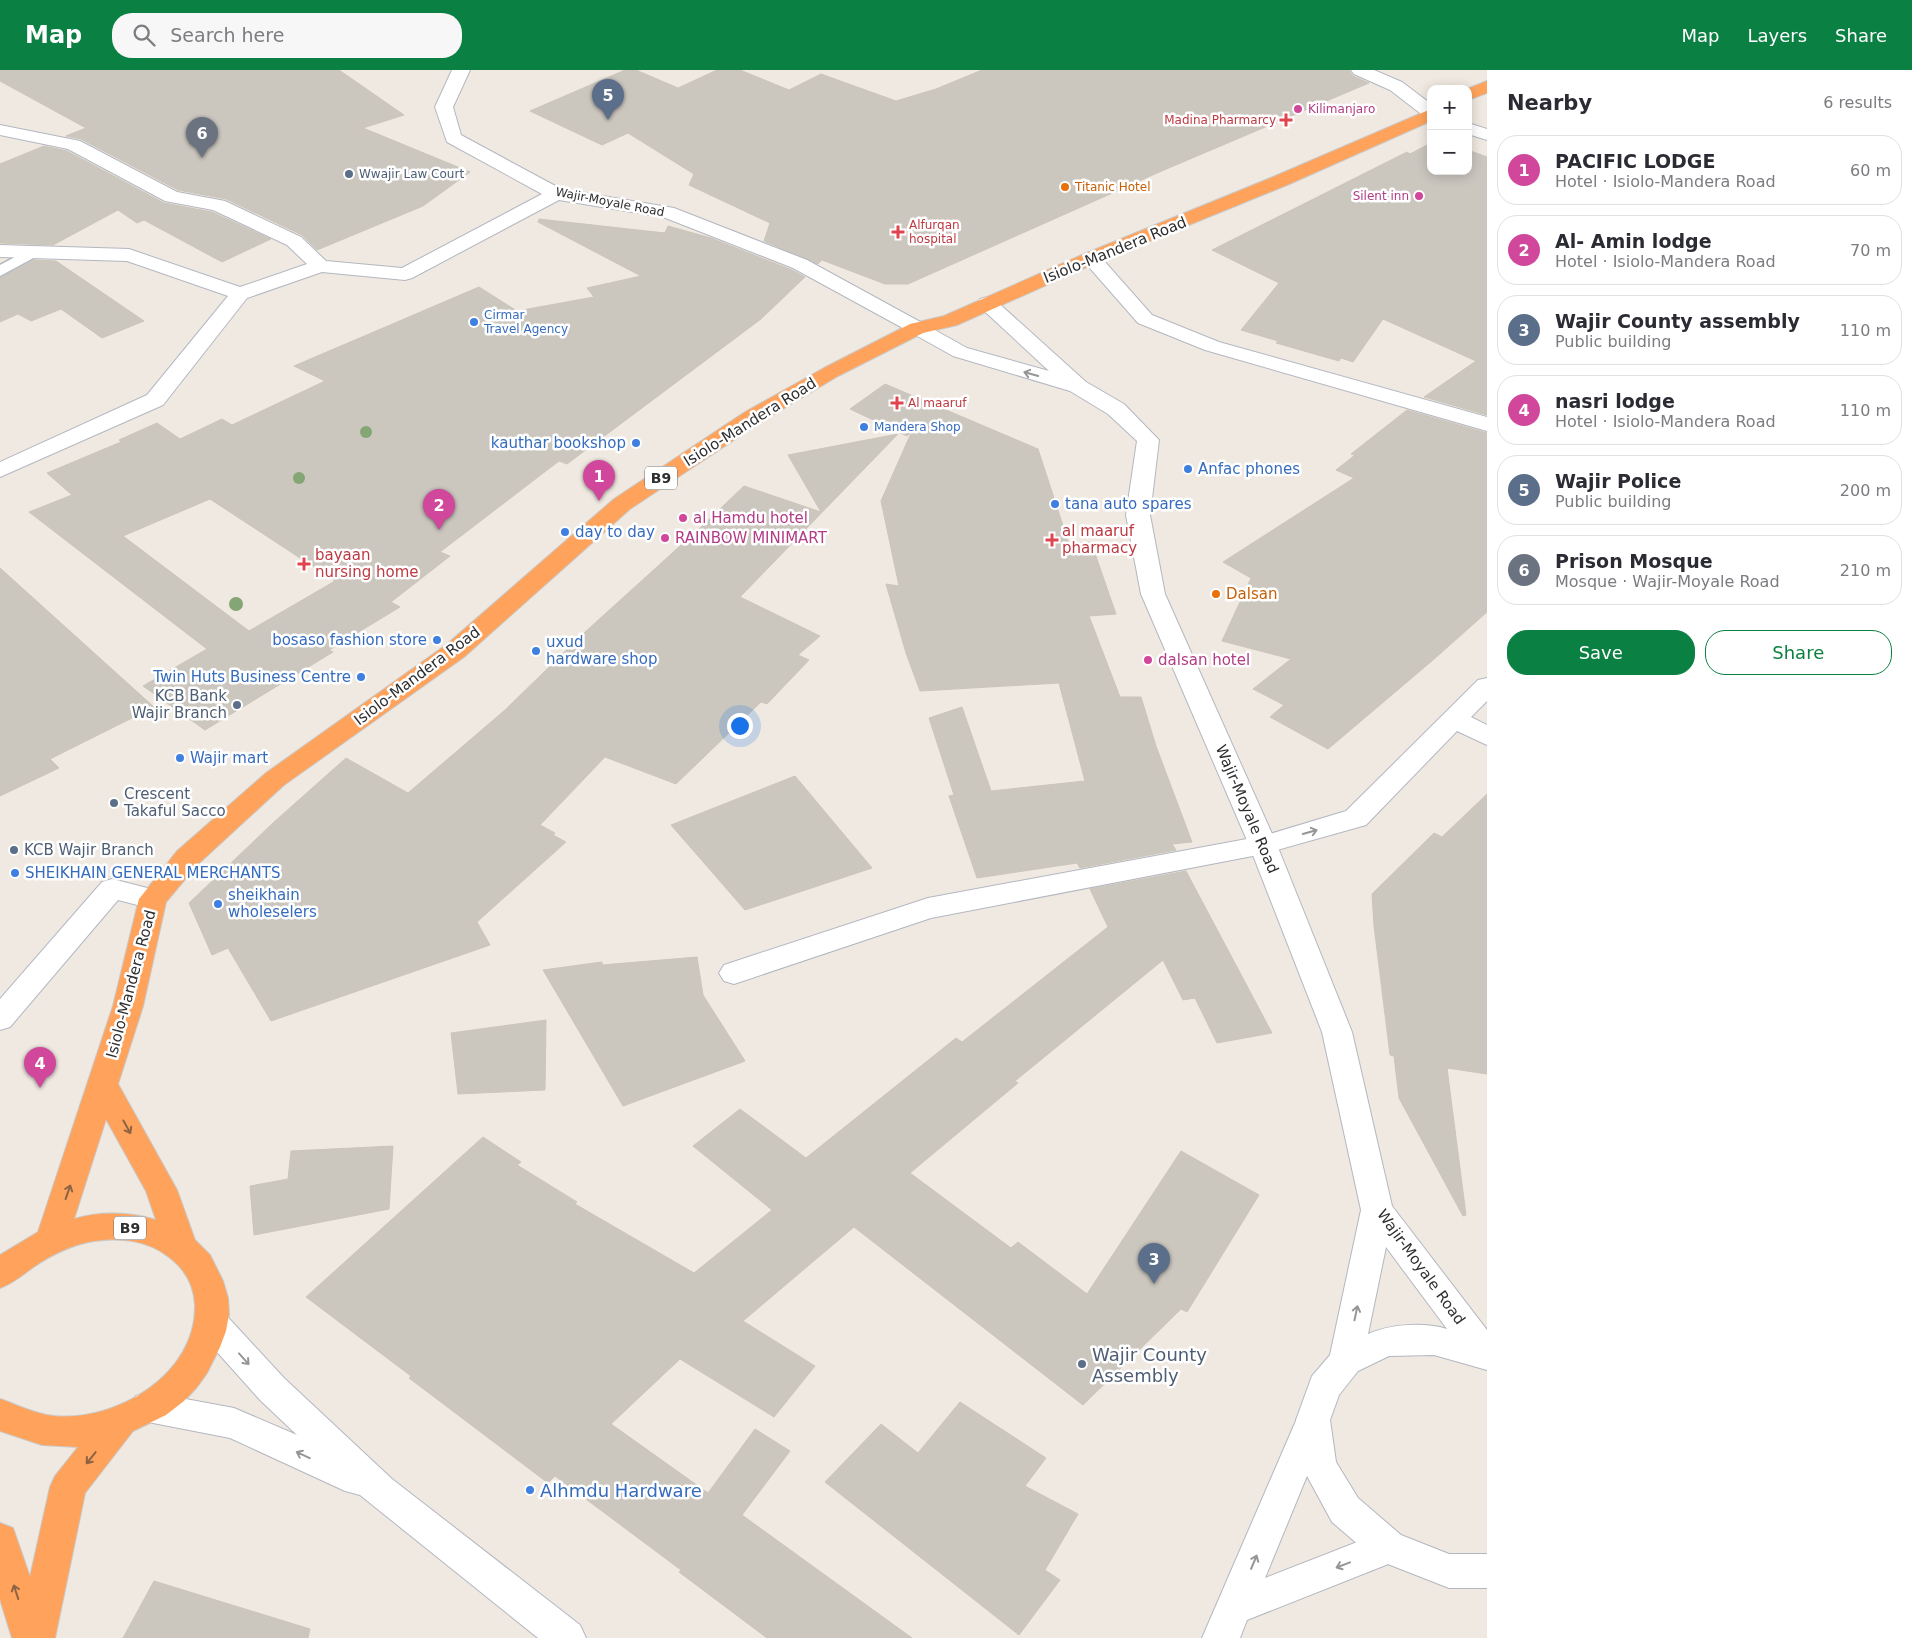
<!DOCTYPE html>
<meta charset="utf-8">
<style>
body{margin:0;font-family:"DejaVu Sans",sans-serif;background:#f7f7f7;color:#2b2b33}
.controls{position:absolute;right:15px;top:15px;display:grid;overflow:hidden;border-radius:10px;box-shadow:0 2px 12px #0003}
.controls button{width:45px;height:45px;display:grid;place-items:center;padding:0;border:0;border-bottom:1px solid #e1e1e2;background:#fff;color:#2b2b33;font:25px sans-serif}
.you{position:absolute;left:739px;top:655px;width:18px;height:18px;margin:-12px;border:4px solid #fff;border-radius:50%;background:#1a73e8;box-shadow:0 0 0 8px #1a73e833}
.badge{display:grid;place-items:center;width:32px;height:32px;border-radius:50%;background:#0b8043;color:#fff;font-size:16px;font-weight:700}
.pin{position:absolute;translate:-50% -41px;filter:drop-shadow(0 1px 2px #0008)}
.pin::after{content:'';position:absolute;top:26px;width:18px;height:15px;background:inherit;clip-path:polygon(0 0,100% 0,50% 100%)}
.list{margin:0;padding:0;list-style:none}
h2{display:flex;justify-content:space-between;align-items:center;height:65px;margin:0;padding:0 20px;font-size:21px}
h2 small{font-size:16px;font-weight:400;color:#7c7c81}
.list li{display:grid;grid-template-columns:32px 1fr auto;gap:15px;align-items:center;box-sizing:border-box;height:70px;margin:0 10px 10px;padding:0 10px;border:1px solid #e1e1e2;border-radius:20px}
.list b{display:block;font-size:19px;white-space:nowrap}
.list p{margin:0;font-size:16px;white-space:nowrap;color:#7c7c81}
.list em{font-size:16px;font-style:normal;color:#7c7c81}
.actions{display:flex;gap:10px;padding:15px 20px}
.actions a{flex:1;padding:11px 0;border:1px solid #0b8043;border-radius:20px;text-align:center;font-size:18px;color:#0b8043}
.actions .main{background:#0b8043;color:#fff}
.icon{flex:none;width:28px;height:28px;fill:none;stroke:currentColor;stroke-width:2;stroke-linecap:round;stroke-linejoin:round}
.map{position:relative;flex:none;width:1487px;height:1568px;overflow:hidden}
header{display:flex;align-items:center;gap:30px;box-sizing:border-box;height:70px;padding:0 25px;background:#0b8043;color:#fff}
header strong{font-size:24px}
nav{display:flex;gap:28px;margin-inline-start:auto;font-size:18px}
.search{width:350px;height:45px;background:#f7f7f7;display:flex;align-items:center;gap:12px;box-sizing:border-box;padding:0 18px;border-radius:20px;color:#7c7c81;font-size:19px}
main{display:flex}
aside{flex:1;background:#fff}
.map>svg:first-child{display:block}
</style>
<header>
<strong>Map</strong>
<div class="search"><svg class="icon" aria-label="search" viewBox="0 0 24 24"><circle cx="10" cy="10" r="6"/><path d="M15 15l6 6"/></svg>Search here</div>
<nav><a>Map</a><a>Layers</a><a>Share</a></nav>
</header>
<main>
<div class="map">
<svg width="1487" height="1568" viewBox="0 0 1487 1568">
<rect width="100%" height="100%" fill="#efe9e1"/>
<g fill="#cbc7bf" stroke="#cbc5ba" fill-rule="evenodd">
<path d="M0 0H339L404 45 363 58 470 102 423 136 317 180 302 165 226 129 178 120 81 69 66 66 86 58 0 11Z"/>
<path d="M625 0H636L678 18 717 0H740L789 20 821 4 896 31 936 19 982 0H1349L1353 6 1369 13 1164 100 908 214H885L822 190 818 194 764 171 770 153 689 115 694 104 628 63 602 75 530 41Z"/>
<path d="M1431 73V101H1468V80L1487 87V345L1424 327 1476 291 1383 249 1353 292 1341 288 1339 291 1276 273 1278 271 1241 260 1279 213 1212 180 1407 82 1410 84Z"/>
<path d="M44 76 67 81 164 133 212 142 271 169 222 192 144 150 137 153 118 140 53 175 0 173V94Z"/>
<path d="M539 149 665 163 668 156 711 168 792 200 805 207 761 249 567 394 559 391 440 482 450 486 391 532 400 537 329 580 333 582 205 660 143 616 207 579 29 442 72 425 47 403 121 372 119 370 157 353 180 369 222 349 232 355 325 311 294 296 479 217 517 241 594 227 587 218 641 206 538 152ZM210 429 335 511 249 561 123 466Z"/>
<path d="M34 190 56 191 144 251 102 268 61 239 31 251 18 244 0 252V208Z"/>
<path d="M885 314 1038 379 1069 474 1091 472 1116 544 1089 546 1120 627H1141L1156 676 1192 772 1172 774 1176 780 1080 798 1077 793 977 808 949 726 954 725 929 648 962 637 991 721 1085 711 1059 613 920 621 906 583 886 514 899 516 881 431 912 361 907 366 850 339Z"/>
<path d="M1407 340 1487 363V542L1433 590 1328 679 1270 647 1284 635 1253 619 1291 589 1222 571 1251 508 1223 492 1354 408 1336 400 1355 385 1351 384Z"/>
<path d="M898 364 740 527 820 566 798 585 809 590 767 634 761 632 676 714 605 687 540 755 555 763 553 765 566 772 477 852 490 875 271 951 228 878 212 885 189 833 274 752 346 688 408 723 505 640 584 563 701 457 744 416 821 442 788 385Z"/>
<path d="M0 498 154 637 50 689 59 698 0 726Z"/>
<path d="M795 706 872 798 745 840 671 755Z"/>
<path d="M1487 724V1004L1447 998 1466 1145 1463 1146 1399 1028 1394 986 1390 985 1374 856 1372 824 1434 763 1442 767Z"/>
<path d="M1186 801 1272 963 1217 973 1195 928 1183 930 1163 890 1015 1011 1018 1013 910 1103 1011 1178 1018 1172 1087 1224 1181 1081 1259 1125 1187 1242 1181 1239 1083 1335 854 1157 743 1251 815 1296 774 1347 680 1289 611 1354 708 1423 755 1359 790 1381 742 1445 912 1568H767L679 1502 681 1500 555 1406 548 1413 409 1308 411 1306 306 1227 483 1067 521 1092 517 1095 577 1132 575 1134 694 1203 772 1140 693 1076 740 1039 806 1088 956 968 962 972 1108 857 1090 819Z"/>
<path d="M697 887 703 925 745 991 623 1036 543 900 602 892V895Z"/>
<path d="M546 950 545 1020 458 1024 451 963Z"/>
<path d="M393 1076 389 1139 254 1165 250 1116 288 1109 291 1081Z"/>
<path d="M960 1332 1046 1388 1025 1416 1078 1444 1045 1500 1060 1510 1019 1565 825 1412 881 1354 918 1383Z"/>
<path d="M154 1511 310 1559 308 1568H123Z"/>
</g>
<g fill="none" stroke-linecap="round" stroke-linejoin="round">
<defs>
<path id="lane" d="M34 177 39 179 42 182 39 185 0 206V195Z"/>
<g id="street">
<path d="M452 0H470L453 37 461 65 561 119 674 138 807 190 924 254 927 258 924 262 917 264 910 262 793 198 663 147 559 130 412 208 405 210 322 202 247 228 163 335 0 407V392L147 325 228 226 127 191 0 187V175L129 179 240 217 307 194 287 175 213 140 165 131 68 79 0 65V55L80 71 177 122 225 131 301 167 326 191 402 198 542 124 447 72 435 37Z"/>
<path d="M1351 0H1374L1402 12 1431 34V48L1425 47 1390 20 1354 4Z"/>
<path d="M1468 53 1487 59V70L1468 64Z"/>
<path d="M1091 182 1098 184 1152 245 1219 272 1487 347V361L1205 280 1138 253 1081 188 1084 184Z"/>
<path d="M1487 608V631L1471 647 1487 655V675L1457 661 1366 755 1263 784 931 848 734 914 724 911 719 903 724 895 928 828 1263 766 1346 741 1478 610Z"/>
<path d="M112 809 163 822 167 829 163 836 153 839 118 830 10 957 0 960V929L102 812Z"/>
<path d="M212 1239 224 1243 284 1308 392 1409 580 1555 586 1568H538L360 1425 345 1421 230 1368 148 1352 136 1348 131 1337 136 1326 148 1322 234 1338 297 1365 260 1330 200 1263 195 1253 200 1243Z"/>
<path d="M1313 1335 1325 1339 1330 1350 1265 1508 1388 1460 1401 1465 1406 1477 1401 1489 1247 1550 1240 1568H1202L1301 1339Z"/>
</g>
<path id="secondary" d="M987 227 994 229 1086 312 1124 334 1159 370 1150 445 1165 524 1277 775 1352 962 1392 1136 1487 1260V1300L1434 1285 1389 1286 1358 1301 1339 1325 1330 1350 1336 1392 1358 1428 1401 1465 1449 1484H1487V1518H1449L1375 1489 1332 1452 1301 1395 1296 1350 1312 1306 1330 1285 1361 1140 1322 962 1249 775 1141 524 1126 445 1137 371 1108 344 1070 321 953 286 910 262 907 258 910 254 917 252 924 254 967 278 1049 301 980 237 977 233 980 229ZM1386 1177 1447 1259C1423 1252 1391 1254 1368 1264Z"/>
<g id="highway">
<path d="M1487 11V23L1468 30 1467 19Z"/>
<path d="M1431 39V51L1287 115 1098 192 957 255 923 263 838 306 761 352 630 439 464 587 284 715 197 795 166 832 143 936 118 1014 177 1120 195 1170 210 1185 223 1211 228 1228 229 1244 226 1261 220 1277 207 1303 197 1317 184 1331 166 1345 133 1361 85 1423 55 1568H12L0 1529V1453L13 1458 30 1507 50 1417 55 1406 78 1377 42 1375 0 1361V1329C18 1335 34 1344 54 1346 117 1352 197 1304 195 1235 194 1215 185 1199 169 1187 148 1170 119 1167 94 1171 70 1175 51 1185 32 1198 21 1206 13 1213 0 1218V1185L38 1162 113 936 139 829 177 781 266 703 446 575 614 429 745 342 824 298 910 254 944 246 1084 184 1273 107ZM106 1049 146 1121 156 1150C130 1142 100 1141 74 1149Z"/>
</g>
</defs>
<use href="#lane" stroke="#b4b7c1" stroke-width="3"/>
<use href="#street" stroke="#b4b7c1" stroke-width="2"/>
<use href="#secondary" stroke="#b4b7c1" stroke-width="2"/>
<use href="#highway" stroke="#c9c9c9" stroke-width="2"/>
<use href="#lane" fill="#fff" fill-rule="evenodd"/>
<use href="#street" fill="#fff" fill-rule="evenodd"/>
<use href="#secondary" fill="#fff" fill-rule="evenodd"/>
<use href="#highway" fill="#ffa35c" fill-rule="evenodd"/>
</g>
<g fill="#84a574">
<circle cx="366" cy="362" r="6"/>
<circle cx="299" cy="408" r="6"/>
<circle cx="236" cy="534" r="7"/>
</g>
<defs><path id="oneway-shaft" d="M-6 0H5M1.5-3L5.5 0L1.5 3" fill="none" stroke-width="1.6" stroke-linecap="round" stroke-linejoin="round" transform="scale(1.25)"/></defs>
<g stroke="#969696">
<use href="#oneway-shaft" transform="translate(1031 304) rotate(-164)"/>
<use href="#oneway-shaft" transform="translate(1310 762) rotate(-16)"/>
<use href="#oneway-shaft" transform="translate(1356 1243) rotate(-78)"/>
<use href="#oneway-shaft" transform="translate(244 1289) rotate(48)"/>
<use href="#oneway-shaft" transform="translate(303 1385) rotate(-155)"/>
<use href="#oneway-shaft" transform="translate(1254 1492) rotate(-67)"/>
<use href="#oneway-shaft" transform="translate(1343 1495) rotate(159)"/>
</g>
<g stroke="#8c6343">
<use href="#oneway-shaft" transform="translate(127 1057) rotate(61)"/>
<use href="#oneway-shaft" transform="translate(68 1122) rotate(-71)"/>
<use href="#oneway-shaft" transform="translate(91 1388) rotate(129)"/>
<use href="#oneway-shaft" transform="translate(16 1522) rotate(-108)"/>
</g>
<g fill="#d1479c" stroke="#fff" stroke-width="2">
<circle cx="1298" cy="39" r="5"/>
<circle cx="1419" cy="126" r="5"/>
<circle cx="683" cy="448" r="5"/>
<circle cx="665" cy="468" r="5"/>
<circle cx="1148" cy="590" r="5"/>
</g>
<g fill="#e0444e" stroke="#fff" stroke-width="2">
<path d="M1283.5 42.5h5v5h5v5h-5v5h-5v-5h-5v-5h5z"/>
<path d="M895.5 154.5h5v5h5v5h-5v5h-5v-5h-5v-5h5z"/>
<path d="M894.5 325.5h5v5h5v5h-5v5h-5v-5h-5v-5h5z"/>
<path d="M1049.5 462.5h5v5h5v5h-5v5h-5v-5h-5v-5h5z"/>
<path d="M301.5 486.5h5v5h5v5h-5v5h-5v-5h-5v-5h5z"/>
</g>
<g fill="#5c6f8a" stroke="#fff" stroke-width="2">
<circle cx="349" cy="104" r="5"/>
<circle cx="237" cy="635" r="5"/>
<circle cx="114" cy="733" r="5"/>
<circle cx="14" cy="780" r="5"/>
<circle cx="1082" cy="1294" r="5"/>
</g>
<g fill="#e8710a" stroke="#fff" stroke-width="2">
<circle cx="1065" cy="117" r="5"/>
<circle cx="1216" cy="524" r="5"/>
</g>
<g fill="#3f7fe0" stroke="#fff" stroke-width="2">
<circle cx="474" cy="252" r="5"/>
<circle cx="864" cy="357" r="5"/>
<circle cx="636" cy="373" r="5"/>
<circle cx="1188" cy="399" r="5"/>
<circle cx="1055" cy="434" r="5"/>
<circle cx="565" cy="462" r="5"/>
<circle cx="437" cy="570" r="5"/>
<circle cx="536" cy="581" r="5"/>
<circle cx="361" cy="607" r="5"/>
<circle cx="180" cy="688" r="5"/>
<circle cx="15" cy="803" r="5"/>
<circle cx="218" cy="834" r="5"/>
<circle cx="530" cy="1420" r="5"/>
</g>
<g text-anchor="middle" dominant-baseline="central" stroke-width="5" stroke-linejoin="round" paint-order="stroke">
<g font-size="12" fill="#b23c85" stroke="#fff" text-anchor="start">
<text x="1308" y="39">Kilimanjaro</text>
<text x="1409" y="126" text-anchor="end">Silent inn</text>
</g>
<g font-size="12" fill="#be3a42" stroke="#fff" text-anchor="start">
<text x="1276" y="50" text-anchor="end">Madina Pharmarcy</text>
<text x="909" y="155">Alfurqan<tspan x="909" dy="14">hospital</tspan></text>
<text x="908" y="333">Al maaruf</text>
</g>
<g font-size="12" fill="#4e5e75" stroke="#fff" text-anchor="start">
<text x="359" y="104">Wwajir Law Court</text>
</g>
<g font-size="12" fill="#c56008" stroke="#fff" text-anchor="start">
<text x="1075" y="117">Titanic Hotel</text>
</g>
<g font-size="12" fill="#2e2e2e" stroke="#fff">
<text transform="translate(610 132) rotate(11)">Wajir-Moyale Road</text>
</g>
<g font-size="12" fill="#366cbe" stroke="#fff" text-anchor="start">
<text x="484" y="245">Cirmar<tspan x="484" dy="14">Travel Agency</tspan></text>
<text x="874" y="357">Mandera Shop</text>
</g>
<g fill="#fff" stroke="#6d6d6d" stroke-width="1">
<rect x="645" y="396.5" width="32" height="23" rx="4"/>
<rect x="114" y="1146.5" width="32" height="23" rx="4"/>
</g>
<g font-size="14" font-weight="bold" fill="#2e2e2e">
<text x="661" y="408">B9</text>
<text x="130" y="1158">B9</text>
</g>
<g font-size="15" fill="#2e2e2e" stroke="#fff">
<text transform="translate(1115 180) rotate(-22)">Isiolo-Mandera Road</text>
<text transform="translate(750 352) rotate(-32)">Isiolo-Mandera Road</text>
<text transform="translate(417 606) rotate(-37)">Isiolo-Mandera Road</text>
<text transform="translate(1247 739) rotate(67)">Wajir-Moyale Road</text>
<text transform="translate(131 914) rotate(-75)">Isiolo-Mandera Road</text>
<text transform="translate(1421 1197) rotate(54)">Wajir-Moyale Road</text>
</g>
<g font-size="15" fill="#366cbe" stroke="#fff" text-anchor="start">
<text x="626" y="373" text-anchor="end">kauthar bookshop</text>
<text x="1198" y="399">Anfac phones</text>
<text x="1065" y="434">tana auto spares</text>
<text x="575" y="462">day to day</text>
<text x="427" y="570" text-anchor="end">bosaso fashion store</text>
<text x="546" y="572">uxud<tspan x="546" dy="17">hardware shop</tspan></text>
<text x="351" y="607" text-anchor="end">Twin Huts Business Centre</text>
<text x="190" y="688">Wajir mart</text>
<text x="25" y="803">SHEIKHAIN GENERAL MERCHANTS</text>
<text x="228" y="825">sheikhain<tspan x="228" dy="17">wholeselers</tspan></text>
</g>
<g font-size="15" fill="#b23c85" stroke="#fff" text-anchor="start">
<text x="693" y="448">al Hamdu hotel</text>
<text x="675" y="468">RAINBOW MINIMART</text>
<text x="1158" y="590">dalsan hotel</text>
</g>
<g font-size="15" fill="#be3a42" stroke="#fff" text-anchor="start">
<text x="1062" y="461">al maaruf<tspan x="1062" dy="17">pharmacy</tspan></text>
<text x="315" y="485">bayaan<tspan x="315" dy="17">nursing home</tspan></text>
</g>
<g font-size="15" fill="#c56008" stroke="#fff" text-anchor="start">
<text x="1226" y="524">Dalsan</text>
</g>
<g font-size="15" fill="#4e5e75" stroke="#fff" text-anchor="start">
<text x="227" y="626" text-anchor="end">KCB Bank<tspan x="227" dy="17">Wajir Branch</tspan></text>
<text x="124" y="724">Crescent<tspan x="124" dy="17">Takaful Sacco</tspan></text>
<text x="24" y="780">KCB Wajir Branch</text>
</g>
<g font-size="18" fill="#4e5e75" stroke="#fff" text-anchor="start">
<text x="1092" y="1284">Wajir County<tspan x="1092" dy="21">Assembly</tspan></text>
</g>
<g font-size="18" fill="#366cbe" stroke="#fff" text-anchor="start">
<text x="540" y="1420">Alhmdu Hardware</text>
</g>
</g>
</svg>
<div class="controls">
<button>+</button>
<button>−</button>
</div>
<div class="you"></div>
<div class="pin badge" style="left:599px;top:431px;background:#d1479c">1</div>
<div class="pin badge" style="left:439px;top:460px;background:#d1479c">2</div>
<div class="pin badge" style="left:1154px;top:1214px;background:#5c6f8a">3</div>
<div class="pin badge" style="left:40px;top:1018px;background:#d1479c">4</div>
<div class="pin badge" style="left:608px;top:50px;background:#5c6f8a">5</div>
<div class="pin badge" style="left:202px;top:88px;background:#6b7280">6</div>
</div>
<aside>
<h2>Nearby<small>6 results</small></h2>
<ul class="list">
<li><span class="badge" style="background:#d1479c">1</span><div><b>PACIFIC LODGE</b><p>Hotel · Isiolo-Mandera Road</p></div><em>60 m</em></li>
<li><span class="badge" style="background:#d1479c">2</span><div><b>Al- Amin lodge</b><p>Hotel · Isiolo-Mandera Road</p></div><em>70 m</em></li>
<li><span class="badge" style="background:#5c6f8a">3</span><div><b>Wajir County assembly</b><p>Public building</p></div><em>110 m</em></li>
<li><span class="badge" style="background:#d1479c">4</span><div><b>nasri lodge</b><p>Hotel · Isiolo-Mandera Road</p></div><em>110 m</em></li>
<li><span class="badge" style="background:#5c6f8a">5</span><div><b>Wajir Police</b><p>Public building</p></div><em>200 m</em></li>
<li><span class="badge" style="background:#6b7280">6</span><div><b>Prison Mosque</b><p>Mosque · Wajir-Moyale Road</p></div><em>210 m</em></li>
</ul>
<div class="actions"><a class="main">Save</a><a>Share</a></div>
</aside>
</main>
